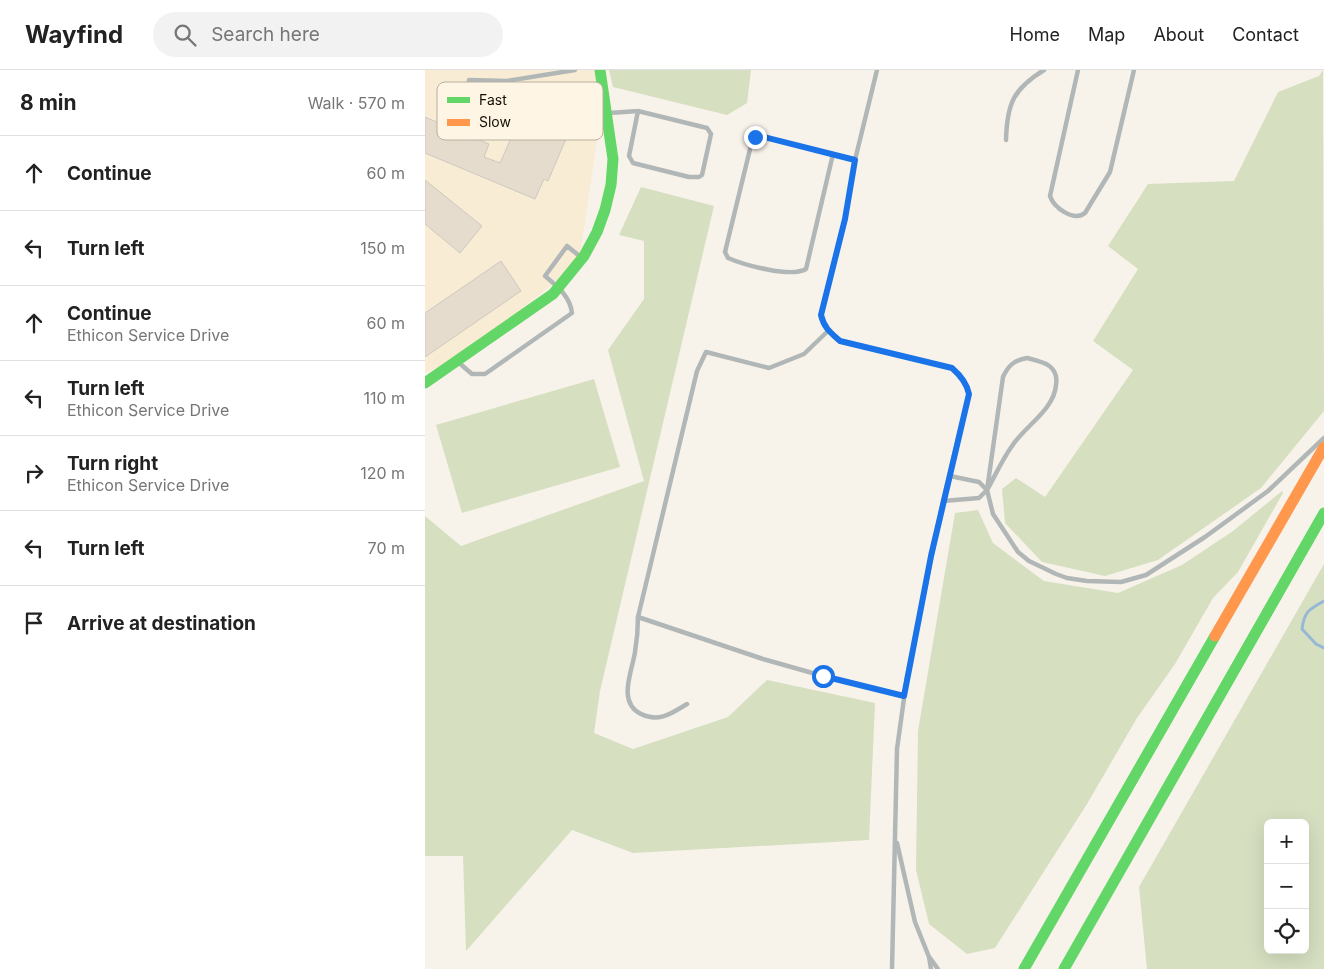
<!DOCTYPE html>
<meta charset="utf-8">
<style>
body{margin:0;font-family:Inter,sans-serif;background:#f2f2f2;color:#222}
.controls{position:absolute;right:15px;bottom:15px;display:grid;overflow:hidden;border-radius:8px;box-shadow:0 5px 20px #0002}
.controls button{width:45px;height:45px;display:grid;place-items:center;padding:0;border:0;border-bottom:1px solid #e0e0e0;background:#fff;color:#222;font:25px sans-serif}
.stop{position:absolute;width:15px;height:15px;margin:-11px;border:4px solid #1a73e8;border-radius:50%;background:#fff}
.stop.end{background:#1a73e8;border-color:#fff;box-shadow:0 1px 5px #0008}
.list{margin:0;padding:0;list-style:none}
h2{display:flex;justify-content:space-between;align-items:center;height:65px;margin:0;padding:0 20px;font-size:21px}
h2 small{font-size:16px;font-weight:400;color:#767676}
.list li{display:grid;grid-template-columns:32px 1fr auto;gap:15px;align-items:center;box-sizing:border-box;height:75px;padding:0 20px;border-top:1px solid #e0e0e0}
.list b{display:block;font-size:19px;white-space:nowrap}
.list p{margin:0;font-size:16px;white-space:nowrap;color:#767676}
.list em{font-size:16px;font-style:normal;color:#767676}
.icon{flex:none;width:28px;height:28px;fill:none;stroke:currentColor;stroke-width:2;stroke-linecap:round;stroke-linejoin:round}
.map{position:relative;flex:none;width:899px;height:899px;overflow:hidden}
header{display:flex;align-items:center;gap:30px;box-sizing:border-box;height:70px;padding:0 25px;background:#fff;border-bottom:1px solid #e0e0e0}
header strong{font-size:24px}
nav{display:flex;gap:28px;margin-inline-start:auto;font-size:18px}
.search{width:350px;height:45px;background:#f2f2f2;display:flex;align-items:center;gap:12px;box-sizing:border-box;padding:0 18px;border-radius:28px;color:#767676;font-size:19px}
main{display:flex}
aside{flex:1;background:#fff}
.map>svg:first-child{display:block}
</style>
<header>
<strong>Wayfind</strong>
<div class="search"><svg class="icon" aria-label="search" viewBox="0 0 24 24"><circle cx="10" cy="10" r="6"/><path d="M15 15l6 6"/></svg>Search here</div>
<nav><a>Home</a><a>Map</a><a>About</a><a>Contact</a></nav>
</header>
<main>
<aside>
<h2>8 min<small>Walk · 570 m</small></h2>
<ul class="list">
<li><svg class="icon" aria-label="ahead" viewBox="0 0 24 24"><path d="M12 20V5M6 11l6-6 6 6"/></svg><div><b>Continue</b></div><em>60 m</em></li>
<li><svg class="icon" aria-label="left" viewBox="0 0 24 24"><path d="M17 20v-9H6M10 6l-5 5 5 5"/></svg><div><b>Turn left</b></div><em>150 m</em></li>
<li><svg class="icon" aria-label="ahead" viewBox="0 0 24 24"><path d="M12 20V5M6 11l6-6 6 6"/></svg><div><b>Continue</b><p>Ethicon Service Drive</p></div><em>60 m</em></li>
<li><svg class="icon" aria-label="left" viewBox="0 0 24 24"><path d="M17 20v-9H6M10 6l-5 5 5 5"/></svg><div><b>Turn left</b><p>Ethicon Service Drive</p></div><em>110 m</em></li>
<li><svg class="icon" aria-label="right" viewBox="0 0 24 24"><path d="M7 20v-9h11M14 6l5 5-5 5"/></svg><div><b>Turn right</b><p>Ethicon Service Drive</p></div><em>120 m</em></li>
<li><svg class="icon" aria-label="left" viewBox="0 0 24 24"><path d="M17 20v-9H6M10 6l-5 5 5 5"/></svg><div><b>Turn left</b></div><em>70 m</em></li>
<li><svg class="icon" aria-label="arrive" viewBox="0 0 24 24"><path d="M6 21V4h12l-3 4 3 4H6"/></svg><div><b>Arrive at destination</b></div></li>
</ul>
</aside>
<div class="map">
<svg width="899" height="899" viewBox="0 0 899 899">
<rect width="100%" height="100%" fill="#f8f3ea"/>
<path fill="#f9ecd5" d="M0 0H175L179 23 154 193 32 291 0 303Z"/>
<g fill="#d6dfc0" fill-rule="evenodd">
<path d="M184 0H326L322 33 302 45 188 17Z"/>
<path d="M898 0 899 341 836 418 733 490 680 506 617 492 580 453 577 419 591 408 620 427 708 300 668 271 713 199 683 176 723 114 809 111 853 22 894 6Z"/>
<path d="M216 117 289 136 175 621 169 663 208 679 303 647 342 610 450 633 444 770 208 783 147 760 41 881 38 786H0V446L36 476 219 411 183 280 219 229V171L194 165Z"/>
<path d="M169 309 195 397 37 443 11 355Z"/>
<path d="M857 421 858 423 813 502 788 528 750 594 712 648 662 734 570 878 542 884 504 854 491 800 493 661 530 443 553 440 568 473 619 511 693 523 757 495 808 461Z"/>
<path d="M899 494V899H722L714 817ZM843 753H880V880H843Z"/>
</g>
<g fill="none" stroke-linecap="round" stroke-linejoin="round">
<path stroke="#97b8d4" stroke-width="3" d="M899 531C884 539 879 542 877 559L891 574 899 578"/>
</g>
<g fill="#e5dccd" stroke="#cdc8bf">
<path d="M110 14 126 20 129 14 159 27 123 111 119 109 110 129 0 83V47L64 74 59 87 75 93Z"/>
<path d="M0 110 57 156 35 183 0 154Z"/>
<path d="M76 191 96 221 0 287V243Z"/>
</g>
<g fill="none" stroke-linecap="round" stroke-linejoin="round">
<g stroke="#b1b7b7" stroke-width="4.5">
<path d="M452 0 430 90 420 149 396 245C399 258 406 263 415 271L527 298C535 305 542 313 544 324L518 431 482 607 472 679 467 899"/>
<path d="M653 0 625 126C629 138 649 152 660 143L685 102 709 0"/>
<path d="M82 11 69 41 45 31 42 26 44 10 82 11 150 0"/>
<path d="M184 43 213 41 282 58 286 64 277 105 274 107H264L208 93 204 86 213 41"/>
<path d="M581 70C582 34 588 19 619 0"/>
<path d="M408 84 381 199C366 208 319 195 303 188L300 182 327 71 330 67 335 66 430 90"/>
<path d="M602 288C618 292 634 295 631 315 629 340 600 356 587 376 577 390 570 406 562 420L578 307C583 296 589 290 602 288Z"/>
<path d="M33 292 47 304H60L147 243C145 226 132 216 120 206L142 176 157 188"/>
<path d="M525 406 554 412 562 420 568 444 593 482 604 491 631 504 642 508 662 511 696 512 721 505 780 467 843 421 899 368"/>
<path d="M518 431 554 428 562 420"/>
<path d="M213 547 338 589 398 606 479 626"/>
<path d="M262 634C247 643 234 653 216 644 192 632 207 602 210 582 212 570 213 559 213 547L272 301 281 282 344 298 379 284 403 261"/>
<path d="M472 773 490 852 504 887 506 899"/>
<path d="M505 888 513 899"/>
</g>
<g stroke="#63d668" stroke-width="11">
<path d="M0 313 128 224 159 186 172 162 180 140 186 115 188 89 175 0"/>
<path d="M599 899 790 566"/>
<path d="M639 899 899 443"/>
</g>
<path stroke="#ff974d" stroke-width="11" d="M790 566 899 377"/>
</g>
<g fill="none" stroke-linecap="round" stroke-linejoin="round">
<path stroke="#1a73e8" stroke-width="6" d="M330 67 335 66 430 90 420 149 396 245C399 258 406 263 415 271L527 298C535 305 542 313 544 324L506 486 479 626 398 606"/>
</g>
<rect x="12" y="12" width="166" height="58" rx="8" fill="#fef5e4" stroke="#b8b0a1" stroke-width="1"/>
<rect x="22" y="27" width="23" height="6" fill="#63d668"/>
<rect x="22" y="49" width="23" height="7" fill="#ff974d"/>
<g font-size="14" fill="#140f06">
<text x="54" y="35">Fast</text>
<text x="54" y="57">Slow</text>
</g>
</svg>
<div class="controls">
<button>+</button>
<button>−</button>
<button><svg class="icon" aria-label="locate" viewBox="0 0 24 24"><circle cx="12" cy="12" r="6"/><path d="M12 2v4M12 18v4M2 12h4M18 12h4"/></svg></button>
</div>
<div class="stop" style="left:398px;top:606px"></div>
<div class="stop end" style="left:330px;top:67px"></div>
</div>
</main>
